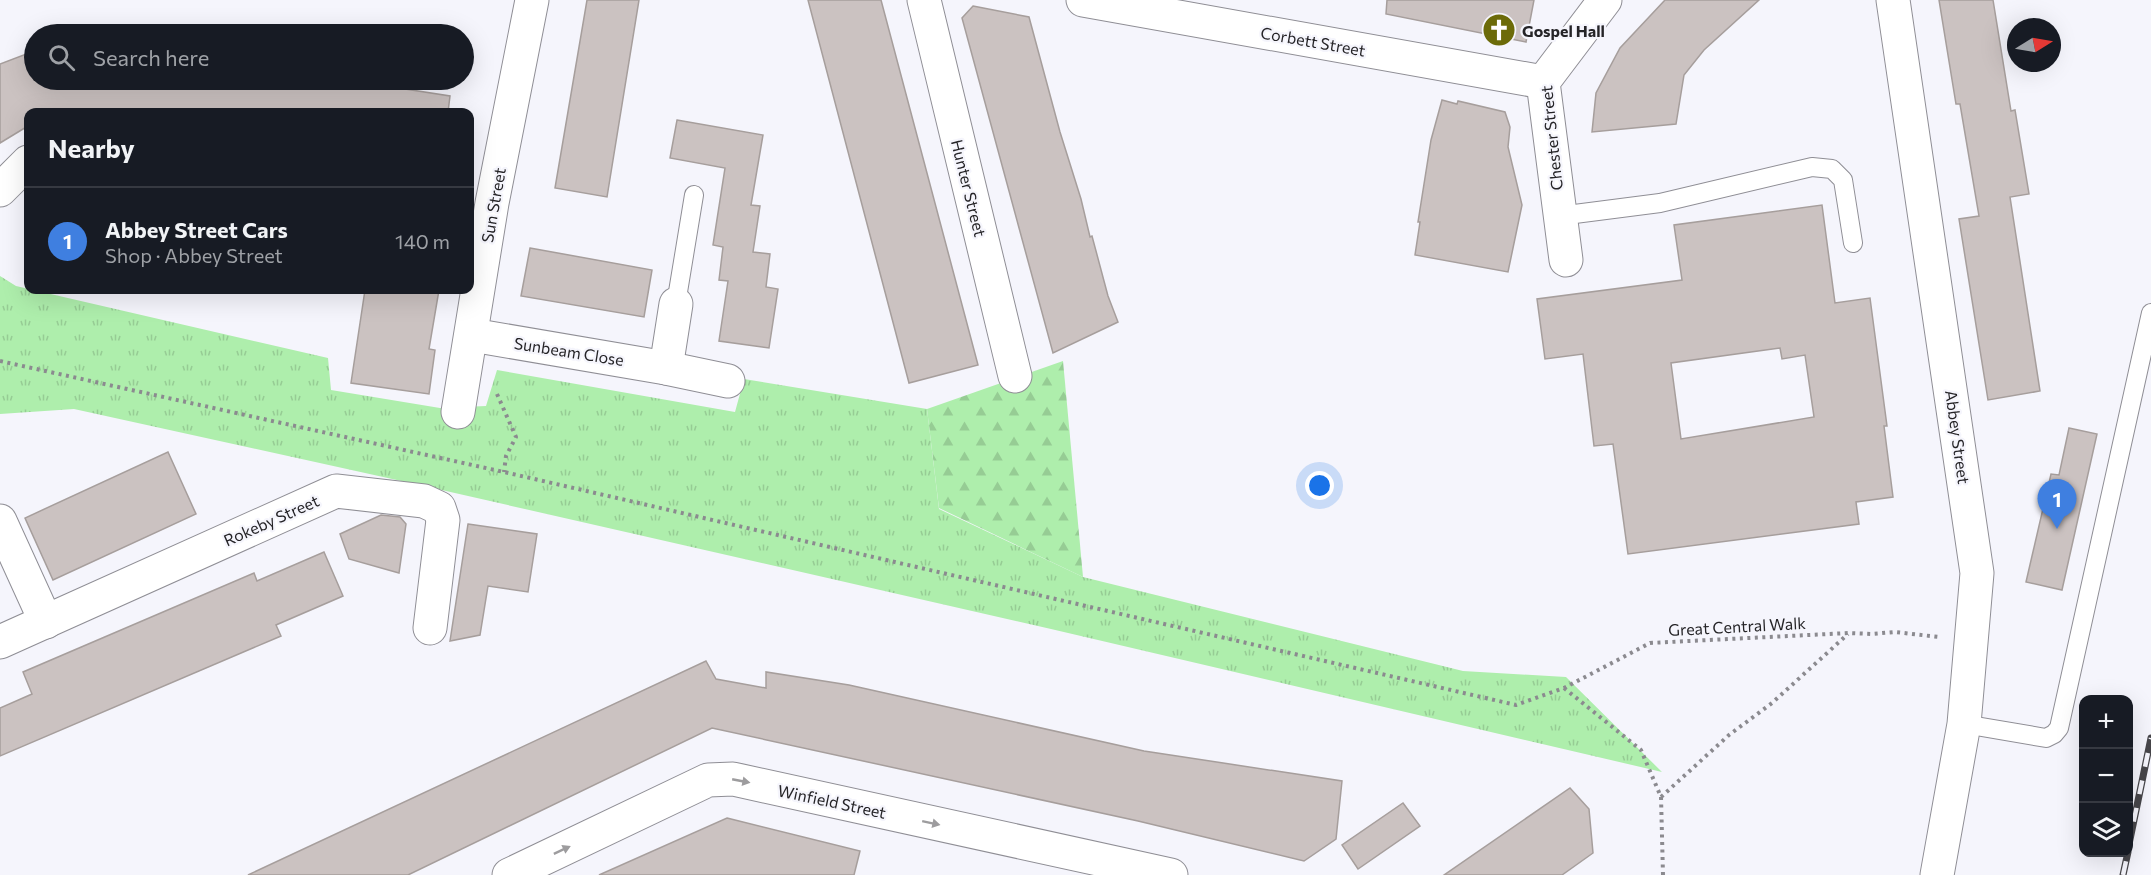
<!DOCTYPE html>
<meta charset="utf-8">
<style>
body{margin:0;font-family:Commissioner,sans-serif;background:#20242c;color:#f1f3f6}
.controls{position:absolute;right:18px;bottom:18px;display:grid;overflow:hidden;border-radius:12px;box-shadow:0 6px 24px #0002}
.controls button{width:54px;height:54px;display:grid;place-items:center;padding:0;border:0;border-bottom:2px solid #363941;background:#171b24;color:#f1f3f6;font:30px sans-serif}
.compass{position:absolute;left:2007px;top:18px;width:54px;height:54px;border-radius:50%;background:#171b24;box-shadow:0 6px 24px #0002;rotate:79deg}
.you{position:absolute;left:1320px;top:486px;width:21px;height:21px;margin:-15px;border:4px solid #fff;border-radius:50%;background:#1a73e8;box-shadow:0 0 0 9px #1a73e833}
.badge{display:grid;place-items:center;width:39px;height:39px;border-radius:50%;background:#1a73e8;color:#fff;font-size:20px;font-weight:700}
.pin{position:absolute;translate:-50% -50px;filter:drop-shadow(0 2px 3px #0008)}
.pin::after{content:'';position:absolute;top:32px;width:21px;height:18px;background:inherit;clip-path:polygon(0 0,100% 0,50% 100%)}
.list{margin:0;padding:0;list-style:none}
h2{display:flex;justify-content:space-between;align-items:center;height:78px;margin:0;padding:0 24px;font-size:26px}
h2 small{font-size:20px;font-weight:400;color:#9ea1a6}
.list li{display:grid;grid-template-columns:39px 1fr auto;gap:18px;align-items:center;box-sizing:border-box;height:108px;padding:0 24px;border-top:2px solid #363941}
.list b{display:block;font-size:22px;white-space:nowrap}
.list p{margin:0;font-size:20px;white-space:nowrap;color:#9ea1a6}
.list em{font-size:20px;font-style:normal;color:#9ea1a6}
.icon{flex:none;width:33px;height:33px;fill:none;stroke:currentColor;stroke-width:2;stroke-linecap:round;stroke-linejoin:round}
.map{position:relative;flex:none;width:2151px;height:875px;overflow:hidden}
.search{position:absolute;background:#171b24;box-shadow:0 6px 24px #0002;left:24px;top:24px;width:450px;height:66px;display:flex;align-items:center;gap:15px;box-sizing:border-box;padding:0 21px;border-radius:33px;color:#9ea1a6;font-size:22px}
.panel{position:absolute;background:#171b24;box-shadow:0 6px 24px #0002;left:24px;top:108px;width:450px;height:186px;border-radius:12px}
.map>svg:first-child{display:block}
</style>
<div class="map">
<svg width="2151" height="875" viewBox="0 0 2151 875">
<defs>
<pattern id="forest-firs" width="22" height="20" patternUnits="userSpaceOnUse" patternTransform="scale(1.5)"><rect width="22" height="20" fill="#aeeeac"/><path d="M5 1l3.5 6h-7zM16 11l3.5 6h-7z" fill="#96cc94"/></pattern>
<pattern id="park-tufts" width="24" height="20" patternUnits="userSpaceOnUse" patternTransform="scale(1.5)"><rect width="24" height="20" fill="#aeeeac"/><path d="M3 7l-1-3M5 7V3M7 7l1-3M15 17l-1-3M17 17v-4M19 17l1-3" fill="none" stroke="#96cc94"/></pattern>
</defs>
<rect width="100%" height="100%" fill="#f5f5fc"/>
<path fill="url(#forest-firs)" d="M1063 361 1083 577 939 508 927 409Z"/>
<path fill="url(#park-tufts)" d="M0 276 16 286 328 358 331 390 440 408 486 406 497 370 735 412 744 379 927 409 939 509 1083 577 1463 671 1566 677 1662 772 1051 629 424 486 74 409 0 414Z"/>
<g fill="#cbc2c1" stroke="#a69e9c" stroke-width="1.5" fill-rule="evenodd">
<path d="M587 0H639L607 197 555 188Z"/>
<path d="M808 0H881L978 365 909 383Z"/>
<path d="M1387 0H1534L1526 42 1386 14Z"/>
<path d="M1665 0H1759L1704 50 1684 75 1676 124 1592 132 1596 93 1620 48Z"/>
<path d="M1939 0H1993L2011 111 2015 110 2029 194 2010 197 2040 391 1988 400 1959 219 1979 216 1960 104H1956Z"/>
<path d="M973 6 1029 17 1060 132 1081 199 1090 237 1092 236 1108 296 1118 322 1053 353 962 18Z"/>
<path d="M34 51V80H347L450 96 448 112H128L110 110 39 112H28V126L0 143V64Z"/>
<path d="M1442 100 1457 104 1458 101 1505 112 1510 127 1508 147 1522 205 1508 272 1415 255 1420 222H1418L1431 140Z"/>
<path d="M677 120 763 135 751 205 760 206 753 252 770 254 766 287 778 289 769 348 719 341 728 281 719 280 723 247 713 245 725 168 670 158Z"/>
<path d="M1822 205 1835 303 1870 298 1887 426H1884L1893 497 1856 502 1859 524 1628 554 1613 444 1594 446 1583 354 1545 359 1537 299 1682 280 1674 225ZM1780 348 1782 359 1805 355 1814 417 1681 439 1671 363Z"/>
<path d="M530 248 652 270 644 317 521 296Z"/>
<path d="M365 290H439L429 349 435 350 429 394 351 383Z"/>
<path d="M2069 428 2097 434 2062 590 2026 582 2051 474 2059 475Z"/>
<path d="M168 452 196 514 53 580 25 518Z"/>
<path d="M381 515 400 517 406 524 399 573 349 559 340 534Z"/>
<path d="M468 524 537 534 528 592 488 586 480 635 450 641Z"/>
<path d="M324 552 343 596 276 625 281 636 0 756V708L32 694 23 672 254 573 257 581Z"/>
<path d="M706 661 716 679 766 688V672L849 685 1144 751 1342 781 1336 839 1304 861 1138 821 712 728 408 875H248Z"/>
<path d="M1570 788 1589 809 1593 853 1562 875H1444Z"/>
<path d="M1403 803 1420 826 1358 869 1342 845Z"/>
<path d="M727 818 860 851 854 875H599Z"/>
</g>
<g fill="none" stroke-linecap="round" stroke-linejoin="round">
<defs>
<g id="lane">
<path d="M1559 216 1660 203 1812 167 1832 169 1843 180 1853 243"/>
<path d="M676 304 694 195"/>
<path d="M1964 724 2046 738 2054 734 2059 728 2151 313"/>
</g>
<g id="street">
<path d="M924 0 1015 376"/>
<path d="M1083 0 1543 82"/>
<path d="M1893 0 1977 573 1964 724 1937 875"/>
<path d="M0 190 28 162"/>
<path d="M1566 260 1543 82 1605 0"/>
<path d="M472 335 666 368 728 381"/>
<path d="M666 368 676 304"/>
<path d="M458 412 492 203 532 0"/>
<path d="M0 521 46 622"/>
<path d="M0 642 336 491 424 501 439 508 443 520 430 628"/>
<path d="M509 875 708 780 733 779 1171 875"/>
</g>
</defs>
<use href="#lane" stroke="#8f8e95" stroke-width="20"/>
<use href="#street" stroke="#8f8e95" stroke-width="35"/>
<g stroke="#8b8a8f" stroke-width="4" stroke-dasharray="3 4.5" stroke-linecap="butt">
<path d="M0 361 504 472 1516 705 1564 688 1650 643 1849 633 1872 634 1895 632 1939 637"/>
<path d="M497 394 516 437 506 456 504 472"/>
<path d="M1564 688 1641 750 1661 797 1663 875"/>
<path d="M1661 797 1729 735 1772 703 1848 634"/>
</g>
<use href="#lane" stroke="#fff" stroke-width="18"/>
<use href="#street" stroke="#fff" stroke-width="33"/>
<defs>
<g id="rail">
<path d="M2128 849 2151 738"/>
<path d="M2123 875 2128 852"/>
</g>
</defs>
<use href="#rail" stroke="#47464a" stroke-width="7"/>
<use href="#rail" stroke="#f5f5fc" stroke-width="4.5" stroke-dasharray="14" stroke-linecap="butt"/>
</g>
<defs><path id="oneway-solid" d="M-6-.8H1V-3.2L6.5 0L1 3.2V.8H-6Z" transform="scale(1.5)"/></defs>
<g fill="#9d9c9e">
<use href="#oneway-solid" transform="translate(741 781) rotate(11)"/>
<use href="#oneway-solid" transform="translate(931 823) rotate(12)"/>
<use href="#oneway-solid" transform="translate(562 850) rotate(-25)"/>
</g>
<defs>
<symbol id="church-disc" viewBox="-11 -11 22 22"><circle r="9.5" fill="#6c6b09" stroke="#f5f5fc"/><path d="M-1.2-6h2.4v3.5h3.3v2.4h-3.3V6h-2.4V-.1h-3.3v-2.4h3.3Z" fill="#fff"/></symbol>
</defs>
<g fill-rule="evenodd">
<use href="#church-disc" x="1480" y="11" width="38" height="38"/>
</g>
<g text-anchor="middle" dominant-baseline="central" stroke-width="4.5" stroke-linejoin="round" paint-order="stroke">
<g font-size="16" font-weight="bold" fill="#252427" stroke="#f5f5fc" text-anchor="start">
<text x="1522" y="30">Gospel Hall</text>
</g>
<g font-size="16" fill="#252427" stroke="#f5f5fc">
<text transform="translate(1313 41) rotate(10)">Corbett Street</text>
<text transform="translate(1551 138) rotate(-96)">Chester Street</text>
<text transform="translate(969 188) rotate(76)">Hunter Street</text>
<text transform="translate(493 205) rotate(-80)">Sun Street</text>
<text transform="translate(569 351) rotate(9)">Sunbeam Close</text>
<text transform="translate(1958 437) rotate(82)">Abbey Street</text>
<text transform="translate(271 520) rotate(-24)">Rokeby Street</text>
<text transform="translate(1737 626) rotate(-3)">Great Central Walk</text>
<text transform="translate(832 801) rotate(12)">Winfield Street</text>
</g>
</g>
</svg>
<div class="controls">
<button>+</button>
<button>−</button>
<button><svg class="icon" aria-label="layers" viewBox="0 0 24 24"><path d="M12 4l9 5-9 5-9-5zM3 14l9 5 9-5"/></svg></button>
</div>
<svg class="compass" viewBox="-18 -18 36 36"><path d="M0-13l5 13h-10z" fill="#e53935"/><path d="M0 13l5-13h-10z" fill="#9ea1a6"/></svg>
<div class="you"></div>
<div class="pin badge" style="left:2057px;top:529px;background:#3f7fe0">1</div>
<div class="search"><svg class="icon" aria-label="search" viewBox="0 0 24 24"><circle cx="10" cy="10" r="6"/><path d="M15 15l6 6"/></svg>Search here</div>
<section class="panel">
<h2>Nearby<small></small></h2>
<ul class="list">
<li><span class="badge" style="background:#3f7fe0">1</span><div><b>Abbey Street Cars</b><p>Shop · Abbey Street</p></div><em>140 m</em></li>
</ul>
</section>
</div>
